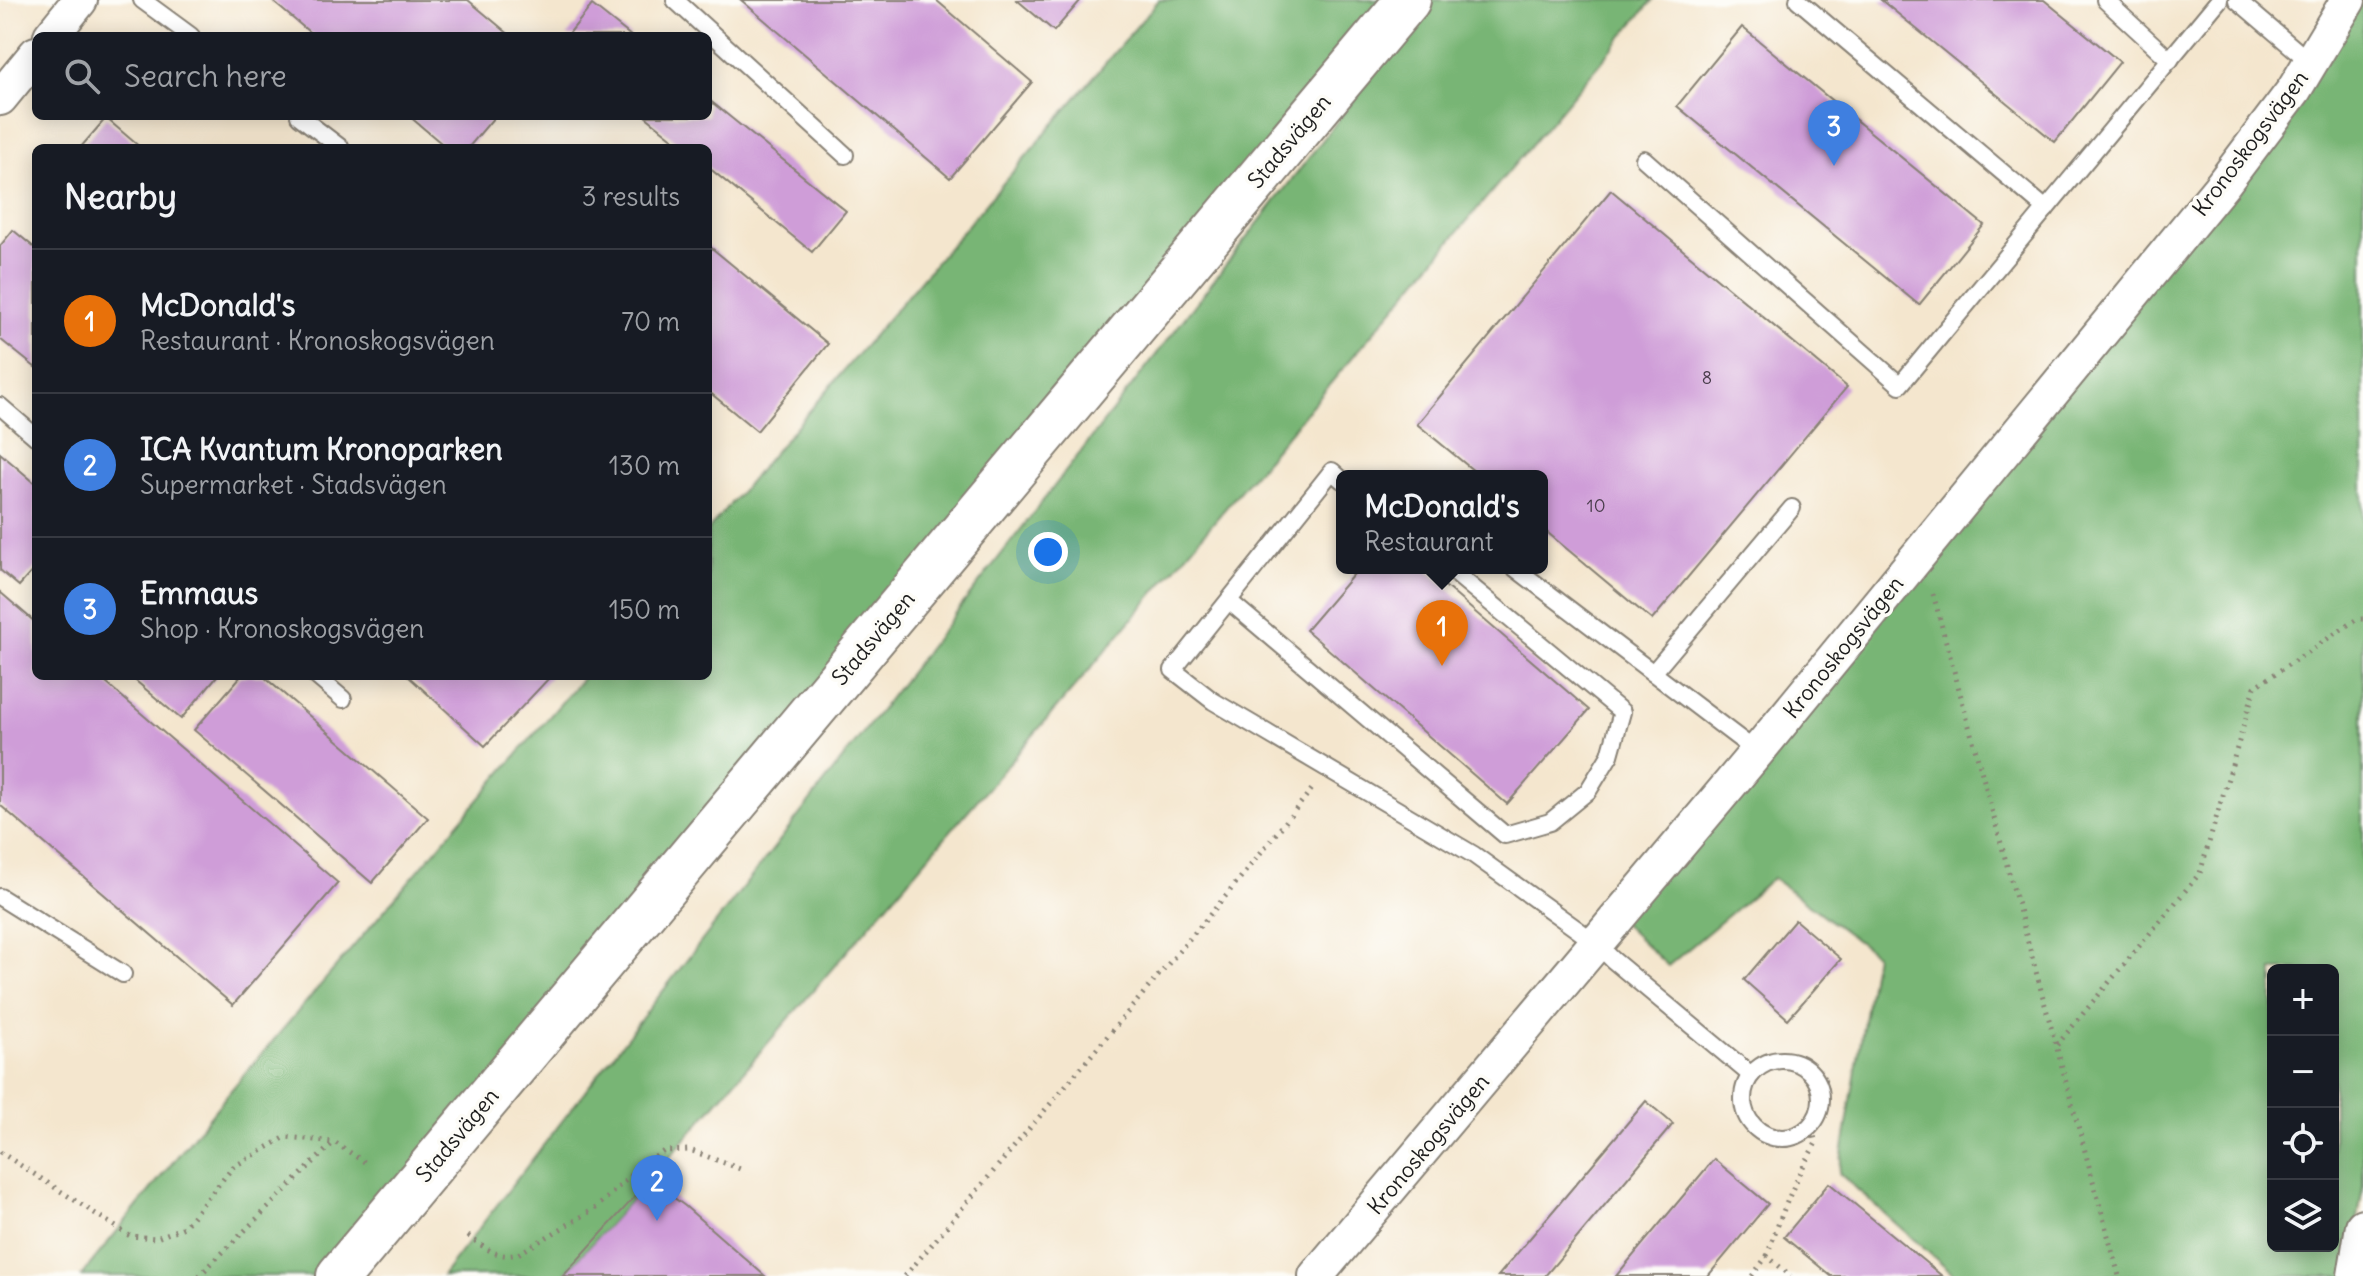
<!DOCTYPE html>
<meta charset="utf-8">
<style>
body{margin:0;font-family:Delius,sans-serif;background:#242831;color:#f1f3f6}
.controls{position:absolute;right:24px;bottom:24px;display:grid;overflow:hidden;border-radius:12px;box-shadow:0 4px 20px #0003}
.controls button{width:72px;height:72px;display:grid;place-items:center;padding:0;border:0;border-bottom:2px solid #363941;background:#171b24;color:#f1f3f6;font:40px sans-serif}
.you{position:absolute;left:1048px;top:552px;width:28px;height:28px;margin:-20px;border:6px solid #fff;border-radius:50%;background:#1a73e8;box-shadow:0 0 0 12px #1a73e833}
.badge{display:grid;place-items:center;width:52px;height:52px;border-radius:50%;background:#0f766e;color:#fff;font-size:26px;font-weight:700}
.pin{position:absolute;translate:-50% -66px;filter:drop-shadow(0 2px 4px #0008)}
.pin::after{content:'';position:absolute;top:42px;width:28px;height:24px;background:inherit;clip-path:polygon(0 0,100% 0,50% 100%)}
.popup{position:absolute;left:1336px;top:470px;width:212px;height:104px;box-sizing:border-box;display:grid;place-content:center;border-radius:12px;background:#171b24;filter:drop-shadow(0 2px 6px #0005);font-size:26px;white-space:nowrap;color:#9ea1a6}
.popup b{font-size:30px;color:#f1f3f6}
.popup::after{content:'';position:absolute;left:50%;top:100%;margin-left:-16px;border:16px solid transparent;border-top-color:#171b24}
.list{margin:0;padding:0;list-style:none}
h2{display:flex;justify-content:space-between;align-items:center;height:104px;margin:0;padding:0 32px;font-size:34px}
h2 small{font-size:26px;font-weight:400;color:#9ea1a6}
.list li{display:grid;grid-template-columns:52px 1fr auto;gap:24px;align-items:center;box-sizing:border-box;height:144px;padding:0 32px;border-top:2px solid #363941}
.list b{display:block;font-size:30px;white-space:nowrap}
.list p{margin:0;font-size:26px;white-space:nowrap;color:#9ea1a6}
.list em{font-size:26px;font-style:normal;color:#9ea1a6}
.icon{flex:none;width:44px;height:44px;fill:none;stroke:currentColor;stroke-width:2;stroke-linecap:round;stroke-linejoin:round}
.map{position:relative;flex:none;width:2363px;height:1276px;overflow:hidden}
.search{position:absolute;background:#171b24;box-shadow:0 4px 20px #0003;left:32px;top:32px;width:680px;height:88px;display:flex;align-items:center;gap:20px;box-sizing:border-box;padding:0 28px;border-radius:12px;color:#9ea1a6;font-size:30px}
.panel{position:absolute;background:#171b24;box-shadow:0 4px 20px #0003;left:32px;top:144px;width:680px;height:536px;border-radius:12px}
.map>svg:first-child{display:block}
</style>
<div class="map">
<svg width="2363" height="1276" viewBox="0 0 2363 1276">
<rect width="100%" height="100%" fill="#fdfcf7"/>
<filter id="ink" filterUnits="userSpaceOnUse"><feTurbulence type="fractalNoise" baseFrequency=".0125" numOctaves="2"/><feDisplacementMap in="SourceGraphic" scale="16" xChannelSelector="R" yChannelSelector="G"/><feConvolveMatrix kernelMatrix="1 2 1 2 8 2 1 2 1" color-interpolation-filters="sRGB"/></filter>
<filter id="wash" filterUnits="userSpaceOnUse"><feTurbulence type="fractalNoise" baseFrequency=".006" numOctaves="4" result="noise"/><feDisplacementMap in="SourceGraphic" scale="32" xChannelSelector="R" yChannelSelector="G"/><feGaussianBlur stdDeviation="1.8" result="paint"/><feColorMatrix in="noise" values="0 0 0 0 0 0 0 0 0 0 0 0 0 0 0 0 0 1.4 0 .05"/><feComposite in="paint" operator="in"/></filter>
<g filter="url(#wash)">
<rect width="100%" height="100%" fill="#f4e6ce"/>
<g fill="#78b574" stroke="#4a6848" stroke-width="2" fill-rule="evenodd">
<path d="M1159 0H1408L339 1276H81L231 1090 584 676H708V530Z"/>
<path d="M1431 0H1653L1091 668 650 1180 563 1276H442Z"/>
<path d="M2363 0V1186L2349 1276H1955L1839 1173 1875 954 1773 878 1668 966 1617 918ZM2273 970H2333V1246H2273Z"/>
</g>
<g id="blocks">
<g fill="#cf9dd8">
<path d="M271 0H468L511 36H314Z"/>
<path d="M741 0H936L1032 82 950 178Z"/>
<path d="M1017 0H1081L1054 31Z"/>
<path d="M1881 0H2044L2120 62 2055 142Z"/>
<path d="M592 5 631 36H567Z"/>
<path d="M1742 27 1984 225 1919 305 1677 106Z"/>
<path d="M708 99 846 211 812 252 708 167V148H685L645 116H708Z"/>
<path d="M409 116H495L468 148H447Z"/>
<path d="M106 118 141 148H80Z"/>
<path d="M1611 190 1847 387 1652 620 1542 528V476H1480L1417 424Z"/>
<path d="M13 230 36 249V368L0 339V246Z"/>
<path d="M708 245 828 344 757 431 708 391Z"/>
<path d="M0 453 36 484V567L19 586 0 570Z"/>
<path d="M1359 568H1424L1589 710 1507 804 1306 630Z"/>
<path d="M0 592 36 623V676H98L338 883 233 1005 0 805Z"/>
<path d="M130 676H217L181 719Z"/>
<path d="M241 676H263L428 818 372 883 194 730Z"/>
<path d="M408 676H548L550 677 485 746Z"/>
<path d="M1795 920 1841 959 1788 1019 1744 980Z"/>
<path d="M1646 1101 1673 1124 1545 1276H1498Z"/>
<path d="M1714 1159 1768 1204 1708 1276H1616Z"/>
<path d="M650 1180 685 1206 765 1276H563Z"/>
<path d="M1829 1183 1942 1276H1831L1784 1237Z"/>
</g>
</g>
</g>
<g filter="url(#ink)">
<use href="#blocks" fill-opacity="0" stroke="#888175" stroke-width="2"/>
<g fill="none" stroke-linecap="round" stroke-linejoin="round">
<defs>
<g id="service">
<path d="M142 0 191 36"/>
<path d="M675 0 845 155"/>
<path d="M1798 0 2046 209"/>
<path d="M2105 0 2170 60"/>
<path d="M2237 0 2310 62"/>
<path d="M299 116 341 148"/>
<path d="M1644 159 1900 385 2219 0"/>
<path d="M0 406 36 437"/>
<path d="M1342 480 1332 471 1173 670 1213 701 1474 855 1596 943 1613 960 1751 1075"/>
<path d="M1515 568 1757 752"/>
<path d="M1229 601 1505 835 1550 822 1588 791 1610 755 1622 712 1449 568"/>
<path d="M1653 673 1792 508"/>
<path d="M316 676 343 699"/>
<path d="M0 897 123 974"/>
<circle cx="1782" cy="1099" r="39"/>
</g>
<g id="minor">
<path d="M51 36 80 0"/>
<path d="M0 98 36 54"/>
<path d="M1316 1276 1757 752 2223 184 2294 90 2348 0"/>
<path d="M2355 1276 2363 1226"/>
</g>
<path id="secondary" d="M339 1276 1408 0"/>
</defs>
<use href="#service" stroke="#888175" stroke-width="20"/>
<use href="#minor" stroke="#888175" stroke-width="38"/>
<use href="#secondary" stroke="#888175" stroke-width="48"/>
<g stroke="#888175" stroke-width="5" stroke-dasharray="2 6" stroke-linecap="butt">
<path d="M1933 594 2119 1276"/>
<path d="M2057 1045 2200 873 2255 687 2357 619H2363"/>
<path d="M0 1152 130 1236 157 1238 184 1227 233 1167 286 1137 334 1142 366 1163"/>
<path d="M468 1236C486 1248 496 1259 518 1254L596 1208 641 1166 664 1151 690 1150 743 1170"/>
<path d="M1767 1256C1780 1217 1795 1179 1816 1143L1811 1125"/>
<path d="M199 1276 334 1142"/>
<path d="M905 1276 1229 892 1312 789"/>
<path d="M1752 1276 1767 1256 1791 1276"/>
</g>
<use href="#service" stroke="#fff" stroke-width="16"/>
<use href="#minor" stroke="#fff" stroke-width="34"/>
<use href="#secondary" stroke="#fff" stroke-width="44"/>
</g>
</g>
<g text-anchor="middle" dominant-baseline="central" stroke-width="7" stroke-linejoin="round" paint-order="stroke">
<g font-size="18" fill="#493c4b">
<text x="1707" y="377">8</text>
<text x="1596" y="505">10</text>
</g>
<g font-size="22" fill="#1c1c1c" stroke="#fdfcf7">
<text transform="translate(1289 141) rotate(-50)">Stadsvägen</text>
<text transform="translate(2250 143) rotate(-53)">Kronoskogsvägen</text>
<text transform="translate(873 638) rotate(-50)">Stadsvägen</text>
<text transform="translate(1843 647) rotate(-51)">Kronoskogsvägen</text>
<text transform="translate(457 1135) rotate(-50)">Stadsvägen</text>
<text transform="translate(1428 1144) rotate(-50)">Kronoskogsvägen</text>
</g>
</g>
</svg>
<div class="controls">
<button>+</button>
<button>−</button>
<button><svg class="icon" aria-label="locate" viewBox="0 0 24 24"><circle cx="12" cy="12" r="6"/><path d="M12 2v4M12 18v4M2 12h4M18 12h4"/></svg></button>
<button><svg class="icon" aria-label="layers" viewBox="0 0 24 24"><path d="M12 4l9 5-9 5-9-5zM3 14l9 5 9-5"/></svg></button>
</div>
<div class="you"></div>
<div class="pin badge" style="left:1442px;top:666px;background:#e8710a">1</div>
<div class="popup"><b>McDonald's</b>Restaurant</div>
<div class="pin badge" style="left:657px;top:1221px;background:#3f7fe0">2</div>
<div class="pin badge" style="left:1834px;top:166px;background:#3f7fe0">3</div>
<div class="search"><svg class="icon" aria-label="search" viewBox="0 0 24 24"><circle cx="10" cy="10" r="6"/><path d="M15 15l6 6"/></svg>Search here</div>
<section class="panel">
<h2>Nearby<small>3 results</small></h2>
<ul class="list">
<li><span class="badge" style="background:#e8710a">1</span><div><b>McDonald's</b><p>Restaurant · Kronoskogsvägen</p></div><em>70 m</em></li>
<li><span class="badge" style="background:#3f7fe0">2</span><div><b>ICA Kvantum Kronoparken</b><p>Supermarket · Stadsvägen</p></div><em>130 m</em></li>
<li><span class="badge" style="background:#3f7fe0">3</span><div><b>Emmaus</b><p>Shop · Kronoskogsvägen</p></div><em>150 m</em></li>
</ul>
</section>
</div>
